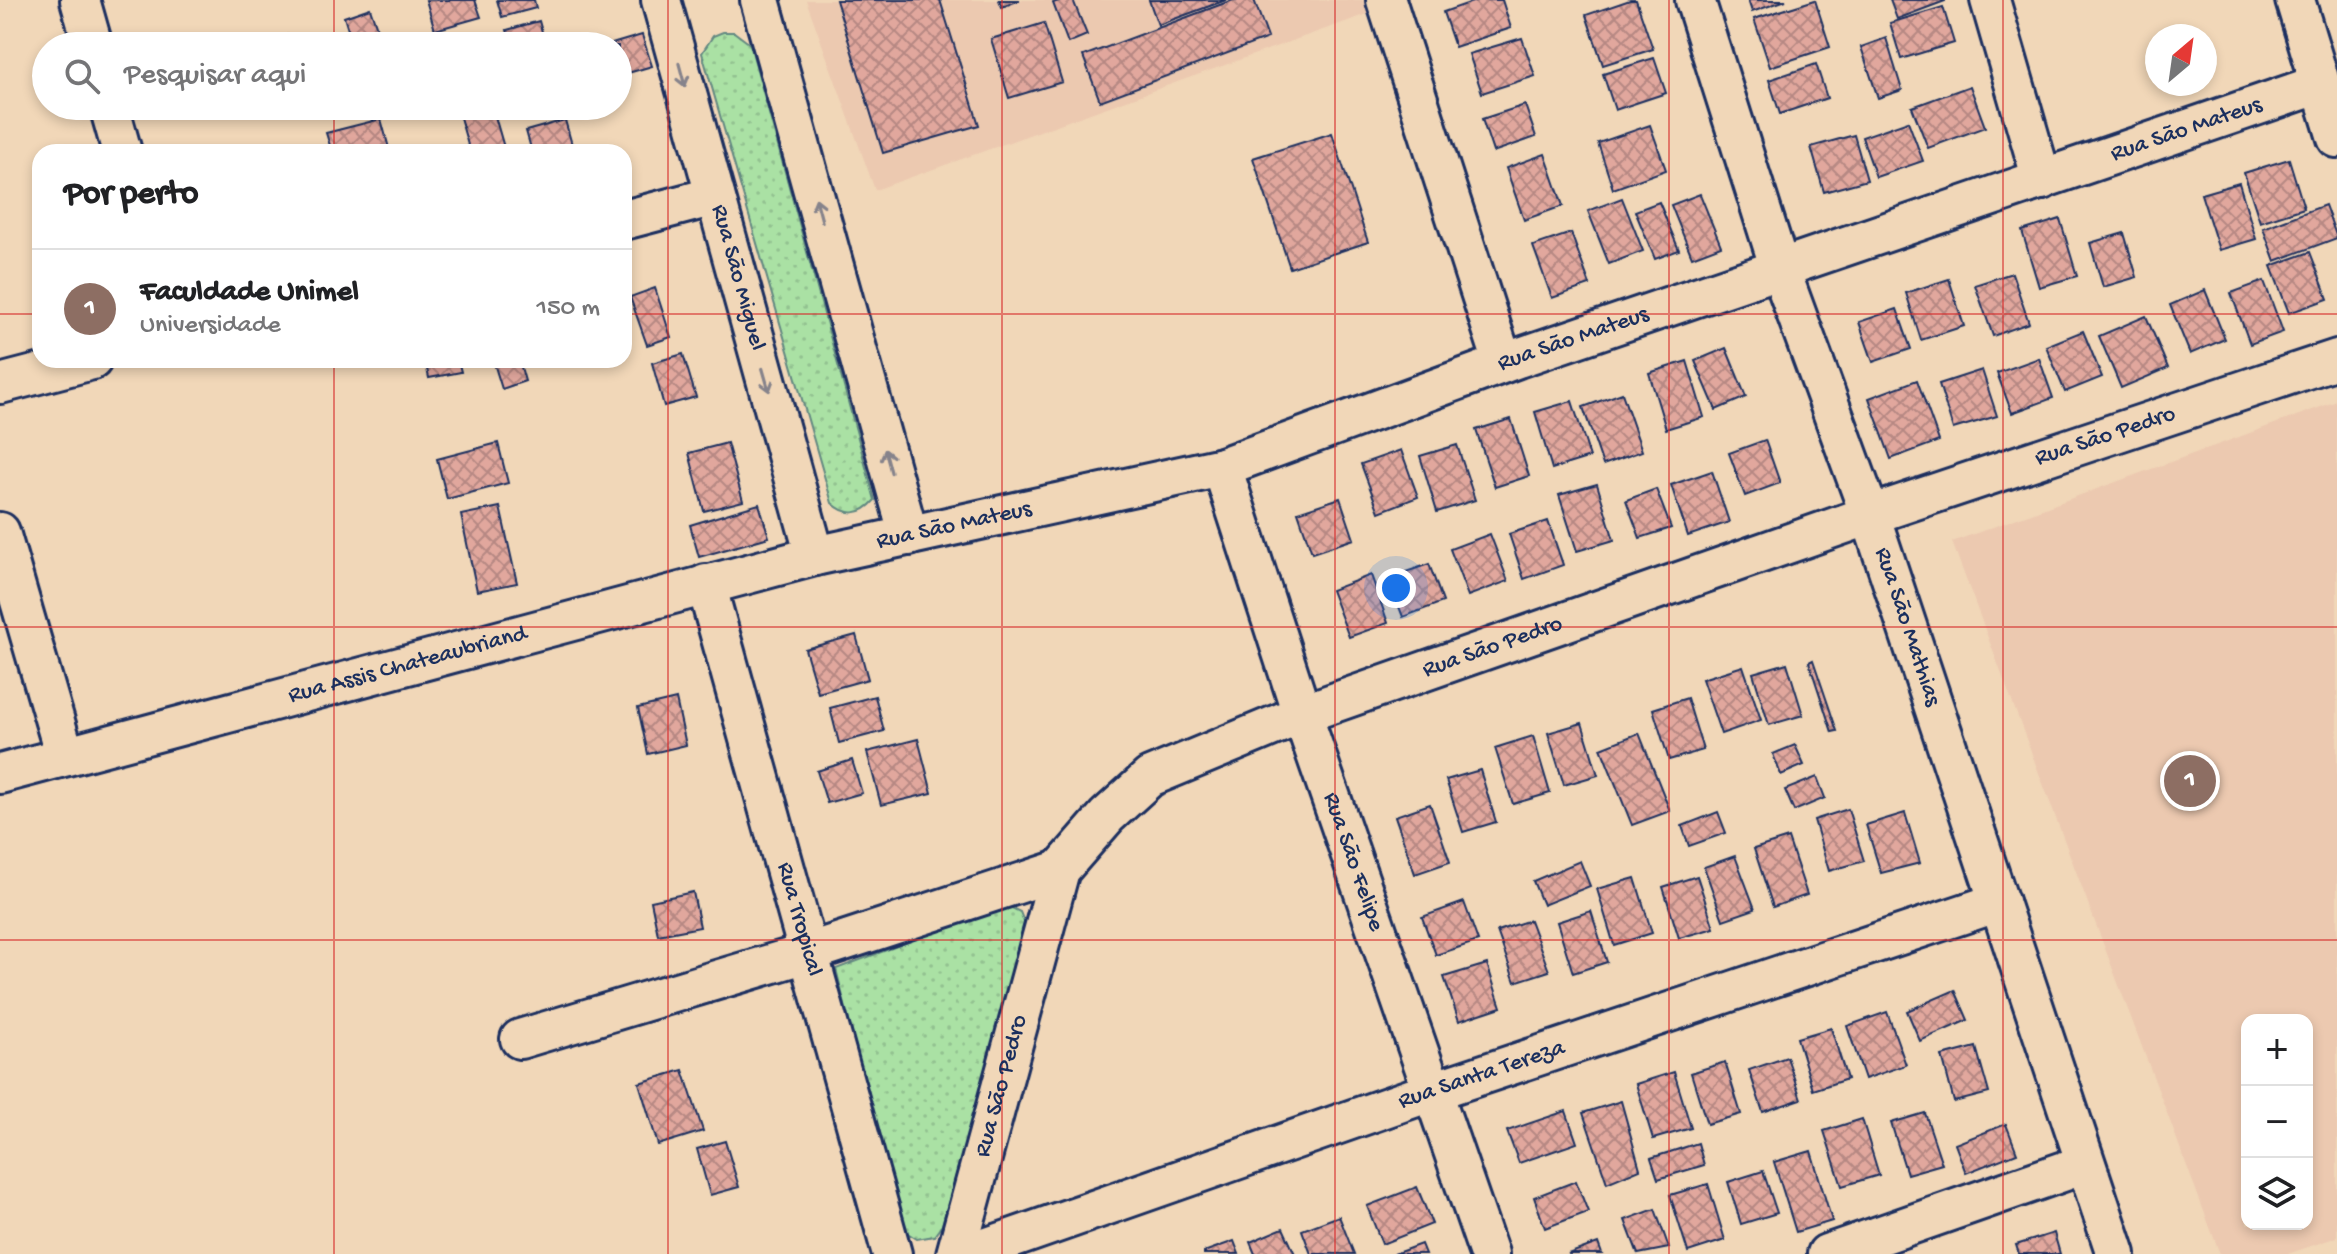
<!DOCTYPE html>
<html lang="pt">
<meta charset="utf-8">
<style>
body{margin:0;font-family:"Gochi Hand",sans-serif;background:#f6f6f6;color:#202124}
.controls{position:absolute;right:24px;bottom:24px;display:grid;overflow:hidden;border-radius:16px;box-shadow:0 4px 12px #0003}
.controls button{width:72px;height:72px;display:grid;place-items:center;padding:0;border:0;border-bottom:2px solid #e0e0e0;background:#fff;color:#202124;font:40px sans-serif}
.compass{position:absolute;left:2145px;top:24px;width:72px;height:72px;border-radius:50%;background:#fff;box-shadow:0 4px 12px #0003;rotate:29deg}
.you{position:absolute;left:1396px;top:588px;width:28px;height:28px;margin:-20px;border:6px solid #fff;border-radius:50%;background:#1a73e8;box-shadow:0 0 0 12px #1a73e833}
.badge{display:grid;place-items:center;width:52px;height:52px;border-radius:50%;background:#d1495b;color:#fff;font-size:26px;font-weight:700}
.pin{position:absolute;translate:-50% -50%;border:4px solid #fff;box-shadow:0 2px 8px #0006}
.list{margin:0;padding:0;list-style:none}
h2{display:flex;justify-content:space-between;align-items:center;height:104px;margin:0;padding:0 32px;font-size:34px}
h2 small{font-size:26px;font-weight:400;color:#757577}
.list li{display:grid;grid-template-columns:52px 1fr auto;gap:24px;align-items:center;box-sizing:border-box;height:120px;padding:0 32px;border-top:2px solid #e0e0e0}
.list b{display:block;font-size:30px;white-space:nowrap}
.list p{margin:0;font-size:26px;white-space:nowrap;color:#757577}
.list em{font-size:26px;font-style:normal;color:#757577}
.icon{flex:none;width:44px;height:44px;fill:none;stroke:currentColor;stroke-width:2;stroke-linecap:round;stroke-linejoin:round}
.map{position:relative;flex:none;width:2337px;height:1254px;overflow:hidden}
.search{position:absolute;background:#fff;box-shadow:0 4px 12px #0003;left:32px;top:32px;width:600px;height:88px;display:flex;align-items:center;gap:20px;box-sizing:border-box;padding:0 28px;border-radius:44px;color:#757577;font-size:30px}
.panel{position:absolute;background:#fff;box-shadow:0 4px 12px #0003;left:32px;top:144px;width:600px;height:224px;border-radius:24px}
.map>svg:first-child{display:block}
</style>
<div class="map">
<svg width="2337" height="1254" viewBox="0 0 2337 1254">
<defs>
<pattern id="grass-dots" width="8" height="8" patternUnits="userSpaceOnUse" patternTransform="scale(2)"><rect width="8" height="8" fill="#aae1a4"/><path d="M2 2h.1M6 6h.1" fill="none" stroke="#92c190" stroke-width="1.8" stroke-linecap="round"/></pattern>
<pattern id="building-cross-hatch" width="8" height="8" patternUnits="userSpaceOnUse" patternTransform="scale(2)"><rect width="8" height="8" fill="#e1a79d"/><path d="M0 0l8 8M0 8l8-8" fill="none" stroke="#b68883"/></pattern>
</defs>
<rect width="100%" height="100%" fill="#f1d7b8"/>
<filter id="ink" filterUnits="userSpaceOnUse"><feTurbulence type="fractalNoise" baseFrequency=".0125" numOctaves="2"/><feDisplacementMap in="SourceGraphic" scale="16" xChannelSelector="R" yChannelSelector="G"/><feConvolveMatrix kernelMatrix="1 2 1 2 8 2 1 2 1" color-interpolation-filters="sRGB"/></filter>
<g filter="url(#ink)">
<g fill="#ecc9b0" fill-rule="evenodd">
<path d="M806 0H1372L1376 11 875 190Z"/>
<path d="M2337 401V1237L2288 1254H2220L1952 542ZM2247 1020H2307V1224H2247Z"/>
</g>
<g fill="url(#grass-dots)" stroke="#628881" stroke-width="2">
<path d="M723 32H734L750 44 875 500C862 515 847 517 832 503L702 53 713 36Z"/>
<path d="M1006 905 1020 912 1026 927 942 1225 934 1236 917 1239 901 1229 836 969Z"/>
</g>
<g fill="url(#building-cross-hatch)" stroke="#1b2f5e" stroke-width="2">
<path d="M426 0H475L481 17 435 30Z"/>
<path d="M497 0H534L536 8 502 17Z"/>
<path d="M836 0H940L979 125 883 153Z"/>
<path d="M999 0H1020L1002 7Z"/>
<path d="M1061 0H1073L1087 35 1068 43 1053 3Z"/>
<path d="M1149 0H1226L1158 25Z"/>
<path d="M1233 0H1254L1268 38 1100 101 1083 56Z"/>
<path d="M1478 0H1502L1511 28 1455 47 1443 12Z"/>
<path d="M1630 0H1636L1653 49 1603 65 1586 15Z"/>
<path d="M1748 0H1786L1752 12Z"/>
<path d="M1815 0 1830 47 1770 67 1754 19Z"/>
<path d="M1890 0H1945V1L1897 19Z"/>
<path d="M1943 7 1954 43 1901 59 1890 23Z"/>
<path d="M370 8 383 46H353L344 17Z"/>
<path d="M539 21 546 46H512L507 30Z"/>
<path d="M1044 23 1062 82 1009 98 991 39Z"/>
<path d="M492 34 496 46H455Z"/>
<path d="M287 35 290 46H264L263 42Z"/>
<path d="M642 35 652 66 618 76V46H605Z"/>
<path d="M1522 38 1535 76 1482 93 1469 54Z"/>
<path d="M1886 38 1902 90 1878 98 1861 47Z"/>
<path d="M1654 58 1666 93 1615 110 1603 74Z"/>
<path d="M1816 64 1827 98 1780 114 1769 80Z"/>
<path d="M1970 86 1985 127 1928 148 1912 107Z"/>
<path d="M1525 105 1536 137 1493 152 1482 119Z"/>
<path d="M492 106 505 151 470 152 457 107Z"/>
<path d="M381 119 390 152H332L326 133Z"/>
<path d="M565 120 574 152H532L526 131Z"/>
<path d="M1908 121 1923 161 1876 177 1862 137Z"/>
<path d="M1650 125 1666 170 1613 189 1598 143Z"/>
<path d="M1332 133 1368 242 1290 268 1253 158Z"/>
<path d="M1854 135 1867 180 1824 192 1811 147Z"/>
<path d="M1545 154 1563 206 1524 220 1506 168Z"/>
<path d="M2289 159 2304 208 2260 222 2244 173Z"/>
<path d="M2239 183 2256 239 2219 250 2201 194Z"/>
<path d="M1700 194 1721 246 1692 257 1671 205Z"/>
<path d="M1622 198 1643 251 1609 264 1588 211Z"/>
<path d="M1659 202 1679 250 1655 259 1635 211Z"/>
<path d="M2325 205 2337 238 2275 261 2263 228Z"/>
<path d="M2060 219 2077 276 2039 287 2022 231Z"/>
<path d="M1571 233 1590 285 1552 298 1533 246Z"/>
<path d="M2124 233 2137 277 2103 287 2090 243Z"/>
<path d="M2310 252 2328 299 2289 313 2271 266Z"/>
<path d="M2012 273 2029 323 1993 336 1975 285Z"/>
<path d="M1949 279 1964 326 1921 340 1906 293Z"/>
<path d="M2264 281 2283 332 2250 344 2231 293Z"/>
<path d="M655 288 671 337 647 345 630 297Z"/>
<path d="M2205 290 2225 339 2190 354 2170 305Z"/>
<path d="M1897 309 1911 349 1873 362 1859 322Z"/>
<path d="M2146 316 2168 368 2121 388 2099 336Z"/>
<path d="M2083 331 2102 377 2065 392 2046 346Z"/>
<path d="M1726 348 1746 397 1716 410 1695 361Z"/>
<path d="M683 354 696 397 664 406 652 363Z"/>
<path d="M2039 358 2053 398 2012 413 1997 373Z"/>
<path d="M425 360H458L461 372 429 378Z"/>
<path d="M493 360H519L525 381 502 389Z"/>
<path d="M1687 361 1704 417 1666 429 1649 373Z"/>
<path d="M1982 370 1997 416 1953 429 1939 384Z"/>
<path d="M1917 380 1939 441 1891 459 1869 398Z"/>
<path d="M1622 393 1642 451 1603 465 1583 407Z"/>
<path d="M1572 401 1590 457 1552 469 1535 412Z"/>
<path d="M1511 419 1529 476 1495 487 1476 430Z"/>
<path d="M1765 440 1780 483 1745 496 1729 453Z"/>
<path d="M498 443 508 483 447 499 437 459Z"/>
<path d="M727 443 743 501 704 511 689 453Z"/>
<path d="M1457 445 1475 500 1437 512 1420 456Z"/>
<path d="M1401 450 1418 497 1379 512 1361 464Z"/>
<path d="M1712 471 1729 522 1688 536 1671 485Z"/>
<path d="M1597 484 1614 540 1577 551 1559 495Z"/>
<path d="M1656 489 1671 528 1640 538 1626 500Z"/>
<path d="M1340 498 1354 539 1312 553 1298 512Z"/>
<path d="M759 504 769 537 699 557 690 525Z"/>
<path d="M500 507 517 583 477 591 461 515Z"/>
<path d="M1548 521 1563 565 1524 579 1509 534Z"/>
<path d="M1490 534 1508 581 1468 596 1450 549Z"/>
<path d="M1429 564 1443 602 1403 617 1388 578Z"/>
<path d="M1371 575 1388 623 1349 637 1331 590Z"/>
<path d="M856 635 868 679 818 693 805 649Z"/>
<path d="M1813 660 1837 731 1832 732 1809 662Z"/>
<path d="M1787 663 1803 715 1769 725 1753 673Z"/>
<path d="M1743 666 1761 720 1721 734 1702 679Z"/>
<path d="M875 696 884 731 839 743 830 708Z"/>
<path d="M1687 698 1703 750 1669 760 1653 709Z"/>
<path d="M676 699 686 745 648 754 638 708Z"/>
<path d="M1582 723 1598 775 1564 785 1548 733Z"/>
<path d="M1639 733 1670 811 1632 825 1601 748Z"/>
<path d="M1533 736 1550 793 1513 804 1495 748Z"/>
<path d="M918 739 932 793 881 805 867 752Z"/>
<path d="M1795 745 1804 765 1781 775 1773 754Z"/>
<path d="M852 760 862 793 827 803 817 771Z"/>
<path d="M1480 770 1496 822 1463 832 1446 780Z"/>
<path d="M1817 777 1825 798 1794 811 1785 790Z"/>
<path d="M1430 804 1450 862 1415 874 1395 816Z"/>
<path d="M1848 809 1864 861 1829 871 1814 820Z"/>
<path d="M1718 812 1726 833 1689 846 1682 826Z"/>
<path d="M1905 813 1920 863 1881 873 1866 825Z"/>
<path d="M1788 838 1807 895 1773 907 1754 849Z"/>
<path d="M1735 856 1755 909 1723 920 1704 867Z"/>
<path d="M1580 861 1590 886 1543 905 1533 881Z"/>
<path d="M1697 876 1714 928 1679 938 1663 887Z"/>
<path d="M1635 878 1652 933 1614 945 1597 889Z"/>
<path d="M693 892 700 927 658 935 651 901Z"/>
<path d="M1464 902 1478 941 1436 955 1422 917Z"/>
<path d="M1591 911 1607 962 1573 973 1557 922Z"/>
<path d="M1530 920 1549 971 1515 982 1497 931Z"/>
<path d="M1487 964 1501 1007 1459 1021 1444 977Z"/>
<path d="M1955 990 1968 1020 1920 1041 1907 1011Z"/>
<path d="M1887 1012 1906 1065 1865 1079 1847 1026Z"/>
<path d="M1831 1028 1847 1079 1813 1090 1797 1038Z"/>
<path d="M1976 1047 1989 1093 1954 1102 1942 1056Z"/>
<path d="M1787 1057 1801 1099 1763 1112 1749 1070Z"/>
<path d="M1725 1062 1741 1114 1707 1124 1691 1073Z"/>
<path d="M683 1070 703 1131 658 1145 639 1083Z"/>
<path d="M1674 1072 1691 1128 1653 1139 1636 1084Z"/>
<path d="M1621 1101 1640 1169 1607 1183 1583 1113Z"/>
<path d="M1566 1111 1577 1143 1519 1163 1507 1131Z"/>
<path d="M1925 1113 1942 1164 1907 1174 1891 1123Z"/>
<path d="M1862 1119 1879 1175 1842 1186 1824 1131Z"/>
<path d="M2006 1124 2017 1153 1966 1173 1955 1144Z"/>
<path d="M725 1141 739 1187 710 1195 697 1149Z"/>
<path d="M1698 1143 1704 1165 1658 1179 1651 1158Z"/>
<path d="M1811 1151 1832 1221 1796 1232 1774 1162Z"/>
<path d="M1763 1171 1777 1213 1741 1224 1728 1182Z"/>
<path d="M1576 1181 1588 1212 1545 1228 1534 1197Z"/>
<path d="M1708 1184 1725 1240 1688 1252 1670 1195Z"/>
<path d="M1417 1187 1432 1224 1382 1244 1367 1206Z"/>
<path d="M1655 1209 1669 1248 1638 1254 1625 1220Z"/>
<path d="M1339 1216 1354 1254H1311L1302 1230Z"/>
<path d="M1283 1228 1295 1254H1255L1250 1242Z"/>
<path d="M2054 1233 2060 1254H2019L2016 1245Z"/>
<path d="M1234 1241 1239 1254H1204V1252Z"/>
<path d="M1598 1243 1602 1254H1568Z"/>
<path d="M1421 1244 1425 1254H1394Z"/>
</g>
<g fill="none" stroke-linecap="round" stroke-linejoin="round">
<defs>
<g id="street">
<path d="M80 0 93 46"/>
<path id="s1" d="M661 0 815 556"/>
<path d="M760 0 909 536"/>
<path d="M1386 0 1503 363"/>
<path id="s2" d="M1695 0 1780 269 1870 515 2116 1254"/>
<path d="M1990 0 2042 180"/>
<path d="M2295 0 2337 138"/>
<path d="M109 106 122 152"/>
<path d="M624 220 715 196"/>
<path d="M0 384 92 360"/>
<path id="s3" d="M1222 467 1302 714 1489 1254"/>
<path d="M0 532 65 756"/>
<path id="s4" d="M706 584 892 1254"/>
<path id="s5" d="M0 774 815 556 1222 467 1518 358 2320 84"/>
<path d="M520 1039 807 953 1060 870"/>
<path id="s6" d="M956 1254 1060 870 1107 816 1150 777 1302 714 1870 515 2337 359"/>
<path id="s7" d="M968 1254 1433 1091 1999 902"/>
<path d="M1827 1254 2085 1164"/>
</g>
</defs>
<use href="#street" stroke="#1b2f5e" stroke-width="44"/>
<use href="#street" stroke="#f1d7b8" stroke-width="38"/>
</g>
<defs><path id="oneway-shaft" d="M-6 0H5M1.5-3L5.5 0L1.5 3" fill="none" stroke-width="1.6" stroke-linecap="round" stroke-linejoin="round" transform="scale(2)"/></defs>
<g stroke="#86838b">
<use href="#oneway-shaft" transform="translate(682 75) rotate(75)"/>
<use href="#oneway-shaft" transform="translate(819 210) rotate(-105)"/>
<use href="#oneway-shaft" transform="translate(766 380) rotate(74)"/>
<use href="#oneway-shaft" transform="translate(888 461) rotate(-105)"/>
</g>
</g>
<path fill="none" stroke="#d62828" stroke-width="2" stroke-opacity="0.55" d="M334 0V46M668 0V1254M1002 0V1254M1335 0V1254M1669 0V1254M2003 0V1254M334 106V152M0 314H40M624 314H2337M334 360V1254M0 627H2337M0 940H2337"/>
<g text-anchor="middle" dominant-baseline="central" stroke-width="8" stroke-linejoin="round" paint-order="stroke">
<g font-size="24" fill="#1b2f5e" stroke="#f1d7b8">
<text stroke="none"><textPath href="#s5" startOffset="2282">Rua São Mateus</textPath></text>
<text stroke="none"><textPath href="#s1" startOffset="288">Rua São Miguel</textPath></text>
<text stroke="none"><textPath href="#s5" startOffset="1634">Rua São Mateus</textPath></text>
<text stroke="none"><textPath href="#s6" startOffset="1542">Rua São Pedro</textPath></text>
<text stroke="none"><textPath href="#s5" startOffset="986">Rua São Mateus</textPath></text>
<text stroke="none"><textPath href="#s2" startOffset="662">Rua São Mathias</textPath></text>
<text stroke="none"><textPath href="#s6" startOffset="894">Rua São Pedro</textPath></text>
<text stroke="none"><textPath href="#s5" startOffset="422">Rua Assis Chateaubriand</textPath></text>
<text stroke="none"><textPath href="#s3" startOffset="416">Rua São Felipe</textPath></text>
<text stroke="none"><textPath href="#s4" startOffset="348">Rua Tropical</textPath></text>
<text stroke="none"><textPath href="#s7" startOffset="544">Rua Santa Tereza</textPath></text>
<text stroke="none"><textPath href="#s6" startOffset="174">Rua São Pedro</textPath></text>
</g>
</g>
</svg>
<div class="controls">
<button>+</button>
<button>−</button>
<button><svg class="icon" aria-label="layers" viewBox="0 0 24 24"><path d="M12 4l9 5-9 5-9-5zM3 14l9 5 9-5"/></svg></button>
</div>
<svg class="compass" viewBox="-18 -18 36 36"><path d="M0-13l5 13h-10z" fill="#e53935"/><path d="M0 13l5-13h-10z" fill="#757577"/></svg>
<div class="you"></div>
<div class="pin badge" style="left:2190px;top:781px;background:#8d6e63">1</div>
<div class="search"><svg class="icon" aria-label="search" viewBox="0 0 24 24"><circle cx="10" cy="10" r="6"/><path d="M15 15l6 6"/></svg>Pesquisar aqui</div>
<section class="panel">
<h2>Por perto<small></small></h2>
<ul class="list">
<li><span class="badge" style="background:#8d6e63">1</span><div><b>Faculdade Unimel</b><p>Universidade</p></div><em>150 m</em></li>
</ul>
</section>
</div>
